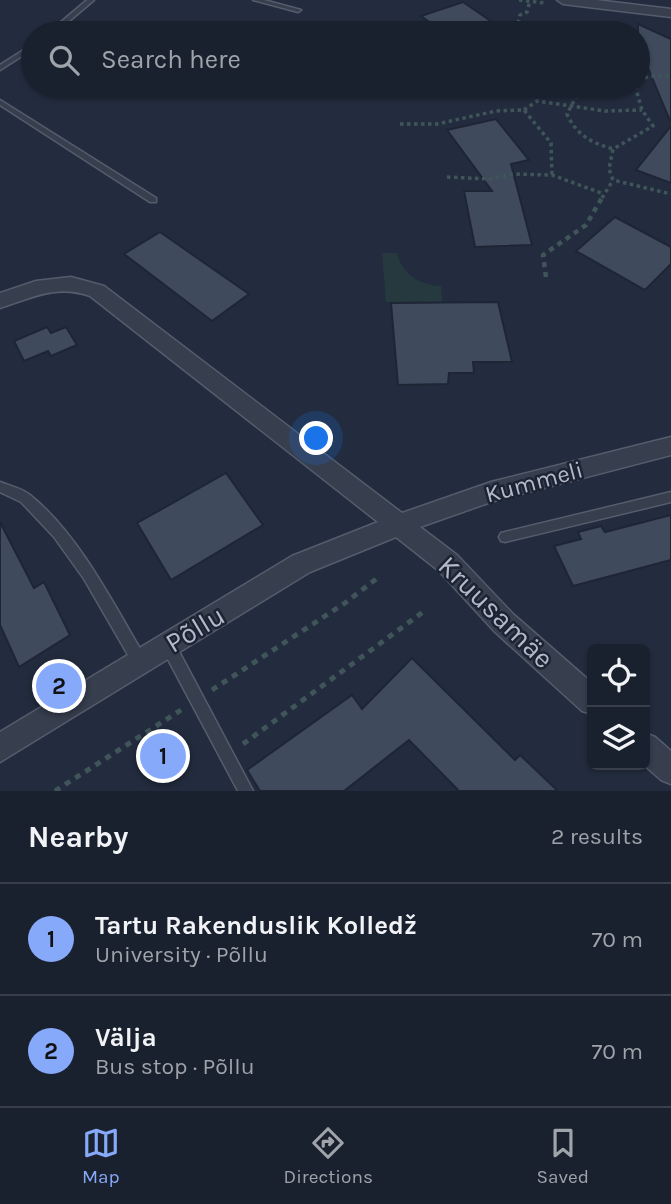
<!DOCTYPE html>
<meta charset="utf-8">
<style>
body{margin:0;font-family:Karla,sans-serif;background:#232936;color:#f1f3f6}
.controls{position:absolute;right:21px;bottom:21px;display:grid;overflow:hidden;border-radius:10px;box-shadow:0 2px 5px #0004}
.controls button{width:63px;height:63px;display:grid;place-items:center;padding:0;border:0;border-bottom:2px solid #383e4a;background:#1a212e;color:#f1f3f6;font:35px sans-serif}
.you{position:absolute;left:317px;top:439px;width:24px;height:24px;margin:-18px;border:5px solid #fff;border-radius:50%;background:#1a73e8;box-shadow:0 0 0 10px #1a73e833}
.badge{display:grid;place-items:center;width:46px;height:46px;border-radius:50%;background:#87a9fa;color:#111;font-size:23px;font-weight:700}
.pin{position:absolute;translate:-50% -50%;border:4px solid #fff;box-shadow:0 2px 7px #0006}
.list{margin:0;padding:0;list-style:none}
h2{display:flex;justify-content:space-between;align-items:center;height:91px;margin:0;padding:0 28px;font-size:30px}
h2 small{font-size:23px;font-weight:400;color:#9fa3aa}
.list li{display:grid;grid-template-columns:46px 1fr auto;gap:21px;align-items:center;box-sizing:border-box;height:112px;padding:0 28px;border-top:2px solid #383e4a}
.list b{display:block;font-size:26px;white-space:nowrap}
.list p{margin:0;font-size:23px;white-space:nowrap;color:#9fa3aa}
.list em{font-size:23px;font-style:normal;color:#9fa3aa}
.icon{flex:none;width:38px;height:38px;fill:none;stroke:currentColor;stroke-width:2;stroke-linecap:round;stroke-linejoin:round}
.map{position:relative;flex:none;width:671px;height:791px;overflow:hidden}
.search{position:absolute;background:#1a212e;box-shadow:0 2px 5px #0004;left:21px;right:21px;top:21px;height:77px;display:flex;align-items:center;gap:18px;box-sizing:border-box;padding:0 24px;border-radius:38px;color:#9fa3aa;font-size:26px}
.sheet{height:315px;background:#1a212e}
nav{display:flex;justify-content:space-around;align-items:center;box-sizing:border-box;height:98px;border-top:2px solid #383e4a;background:#1a212e;font-size:19px;color:#9fa3aa}
nav a{display:grid;justify-items:center;gap:4px}
nav .on{color:#87a9fa}
.map>svg:first-child{display:block}
</style>
<div class="map">
<svg width="671" height="791" viewBox="0 0 671 791">
<rect width="100%" height="100%" fill="#232c3e"/>
<path fill="#25393f" d="M382 253H397C402 274 419 285 441 286L442 302H386Z"/>
<g fill="#3f4a5d" stroke="#1e2535" stroke-width="2">
<path d="M463 2 508 33H444L421 16Z"/>
<path d="M638 24 671 39V123L645 61 638 58Z"/>
<path d="M496 119 529 160 511 164 532 245 475 247 464 191H492L447 130Z"/>
<path d="M671 126V183L636 170Z"/>
<path d="M615 217 671 247V264L645 290 576 251Z"/>
<path d="M160 232 249 294 212 321 124 254Z"/>
<path d="M498 302 512 362H473L474 373H449L448 384 398 385 391 303Z"/>
<path d="M47 327 51 333 66 327 77 345 51 356 48 351 24 361 14 341Z"/>
<path d="M226 473 263 525 171 580 137 523Z"/>
<path d="M671 515V560L573 586 554 546 581 539 578 532 601 526 605 532Z"/>
<path d="M0 522 34 588 44 582 70 635 19 667 0 625Z"/>
<path d="M412 658 515 760 520 755 558 791H459L409 740 344 791H260L247 770 352 695 362 709Z"/>
</g>
<g fill="none" stroke-linecap="round" stroke-linejoin="round">
<defs>
<g id="lane">
<path d="M87 0H94L55 33H48Z"/>
<path d="M253 0H264L301 10 298 12Z"/>
<path d="M33 44V49L0 70V65Z"/>
<path d="M0 100 156 198V202H150L0 105Z"/>
<path d="M0 482C10 486 21 488 30 495 78 533 114 605 145 657L147 662 145 667 140 669 135 667 84 579 54 537 21 502 0 492Z"/>
<path d="M671 492V502L505 542 501 541 499 537 501 533 505 532Z"/>
<path d="M168 639 173 640 253 791H238L163 650 161 645 163 640Z"/>
</g>
<g id="street">
<path d="M557 0H596L671 9V17L563 4Z"/>
<path d="M71 277 104 286 402 513 491 482 671 437V455L491 502 420 527 457 555 513 614 592 683V714L582 711 495 632 439 571 396 537 310 572 0 762V732L292 556 378 522 90 296C56 284 32 298 0 308V293L36 281Z"/>
<path d="M645 733 655 737 671 751V784L661 780 644 765Z"/>
</g>
</defs>
<use href="#lane" stroke="#555c6c" stroke-width="3"/>
<use href="#street" stroke="#555c6c" stroke-width="3"/>
<g stroke="#405559" stroke-width="3.5" stroke-dasharray="3.5 3.5" stroke-linecap="butt">
<path d="M519 0 545 3"/>
<path d="M509 33 517 27 520 15 527 12 530 1"/>
<path d="M638 80 650 76H671"/>
<path d="M596 86 577 95 567 114C576 135 592 143 613 149"/>
<path d="M635 86 642 110 653 126 613 149 609 169 613 180 671 194"/>
<path d="M524 110 537 101 605 111 642 110"/>
<path d="M400 124H437L496 111 524 110 551 143 552 175"/>
<path d="M447 177 490 179 513 174 552 175 604 194"/>
<path d="M602 198 613 180"/>
</g>
<path stroke="#405559" stroke-width="4.5" stroke-dasharray="5 5" stroke-linecap="butt" d="M546 277 543 255 586 225 603 196"/>
<g stroke="#405559" stroke-width="5" stroke-dasharray="6 6" stroke-linecap="butt">
<path d="M212 690 345 603 380 576"/>
<path d="M243 744 423 612"/>
<path d="M55 791 181 710"/>
</g>
<use href="#lane" fill="#373e4e" fill-rule="evenodd"/>
<use href="#street" fill="#373e4e" fill-rule="evenodd"/>
</g>
<g text-anchor="middle" dominant-baseline="central" stroke-width="5" stroke-linejoin="round" paint-order="stroke">
<g font-size="24" fill="#b3b9c9" stroke="#1c2333">
<text transform="translate(534 482) rotate(-15)">Kummeli</text>
</g>
<g font-size="28" fill="#b3b9c9" stroke="#1c2333">
<text transform="translate(496 612) rotate(44)">Kruusamäe</text>
<text transform="translate(195 629) rotate(-31)">Põllu</text>
</g>
</g>
</svg>
<div class="controls">
<button><svg class="icon" aria-label="locate" viewBox="0 0 24 24"><circle cx="12" cy="12" r="6"/><path d="M12 2v4M12 18v4M2 12h4M18 12h4"/></svg></button>
<button><svg class="icon" aria-label="layers" viewBox="0 0 24 24"><path d="M12 4l9 5-9 5-9-5zM3 14l9 5 9-5"/></svg></button>
</div>
<div class="you"></div>
<div class="pin badge" style="left:163px;top:756px">1</div>
<div class="pin badge" style="left:59px;top:686px">2</div>
<div class="search"><svg class="icon" aria-label="search" viewBox="0 0 24 24"><circle cx="10" cy="10" r="6"/><path d="M15 15l6 6"/></svg>Search here</div>
</div>
<section class="sheet">
<h2>Nearby<small>2 results</small></h2>
<ul class="list">
<li><span class="badge">1</span><div><b>Tartu Rakenduslik Kolledž</b><p>University · Põllu</p></div><em>70 m</em></li>
<li><span class="badge">2</span><div><b>Välja</b><p>Bus stop · Põllu</p></div><em>70 m</em></li>
</ul>
</section>
<nav>
<a class="on"><svg class="icon" aria-label="map" viewBox="0 0 24 24"><path d="M3 6l6-2 6 2 6-2v14l-6 2-6-2-6 2zM9 4v14M15 6v14"/></svg>Map</a>
<a><svg class="icon" aria-label="directions" viewBox="0 0 24 24"><path d="M12 3l9 9-9 9-9-9zM9 14v-3h6M13 9l2 2-2 2"/></svg>Directions</a>
<a><svg class="icon" aria-label="saved" viewBox="0 0 24 24"><path d="M7 4h10v16l-5-4-5 4z"/></svg>Saved</a>
</nav>
